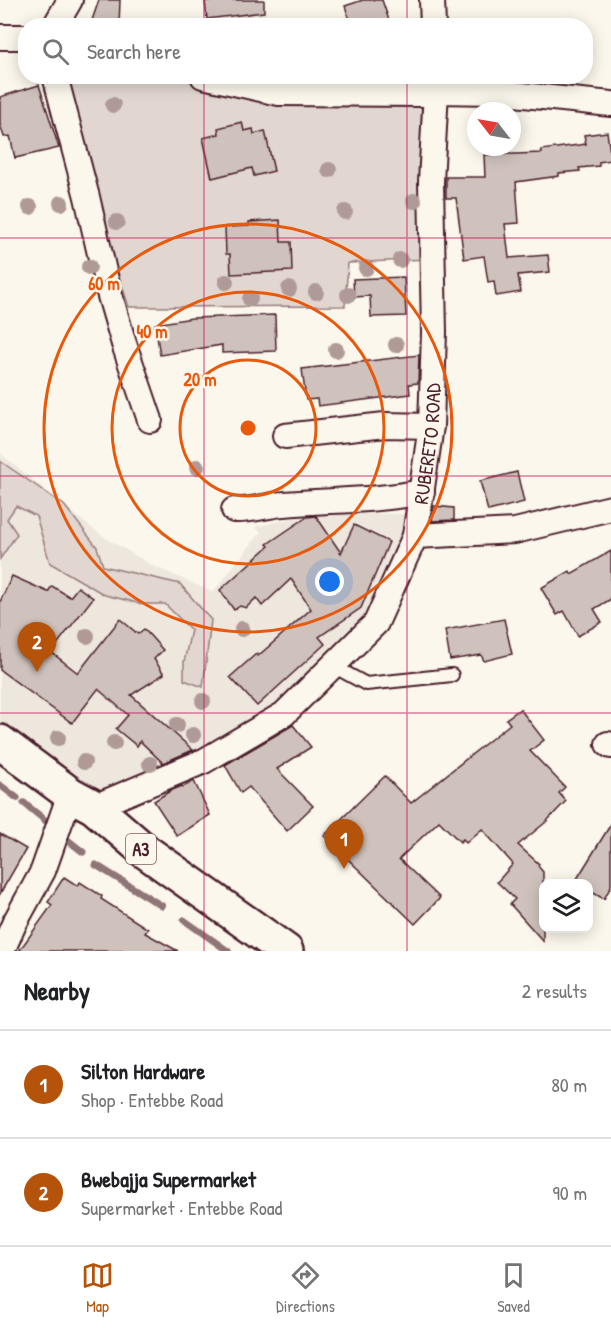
<!DOCTYPE html>
<meta charset="utf-8">
<style>
body{margin:0;font-family:"Patrick Hand",sans-serif;background:#f2f2f2;color:#202124}
.controls{position:absolute;right:18px;bottom:18px;display:grid;overflow:hidden;border-radius:12px;box-shadow:0 3px 15px #0003}
.controls button{width:54px;height:54px;display:grid;place-items:center;padding:0;border:0;border-bottom:2px solid #e0e0e0;background:#fff;color:#202124;font:30px sans-serif}
.compass{position:absolute;left:467px;top:102px;width:54px;height:54px;border-radius:50%;background:#fff;box-shadow:0 3px 15px #0003;rotate:301deg}
.you{position:absolute;left:330px;top:582px;width:21px;height:21px;margin:-15px;border:4px solid #fff;border-radius:50%;background:#1a73e8;box-shadow:0 0 0 9px #1a73e833}
.badge{display:grid;place-items:center;width:39px;height:39px;border-radius:50%;background:#b45309;color:#fff;font-size:20px;font-weight:700}
.pin{position:absolute;translate:-50% -50px;filter:drop-shadow(0 2px 3px #0008)}
.pin::after{content:'';position:absolute;top:32px;width:21px;height:18px;background:inherit;clip-path:polygon(0 0,100% 0,50% 100%)}
.list{margin:0;padding:0;list-style:none}
h2{display:flex;justify-content:space-between;align-items:center;height:78px;margin:0;padding:0 24px;font-size:26px}
h2 small{font-size:20px;font-weight:400;color:#757577}
.list li{display:grid;grid-template-columns:39px 1fr auto;gap:18px;align-items:center;box-sizing:border-box;height:108px;padding:0 24px;border-top:2px solid #e0e0e0}
.list b{display:block;font-size:22px;white-space:nowrap}
.list p{margin:0;font-size:20px;white-space:nowrap;color:#757577}
.list em{font-size:20px;font-style:normal;color:#757577}
.icon{flex:none;width:33px;height:33px;fill:none;stroke:currentColor;stroke-width:2;stroke-linecap:round;stroke-linejoin:round}
.map{position:relative;flex:none;width:611px;height:951px;overflow:hidden}
.search{position:absolute;background:#fff;box-shadow:0 3px 15px #0003;left:18px;right:18px;top:18px;height:66px;display:flex;align-items:center;gap:15px;box-sizing:border-box;padding:0 21px;border-radius:24px;color:#757577;font-size:22px}
.sheet{height:294px;background:#fff}
nav{display:flex;justify-content:space-around;align-items:center;box-sizing:border-box;height:84px;border-top:2px solid #e0e0e0;background:#fff;font-size:16px;color:#757577}
nav a{display:grid;justify-items:center;gap:3px}
nav .on{color:#b45309}
.map>svg:first-child{display:block}
</style>
<div class="map">
<svg width="611" height="951" viewBox="0 0 611 951">
<rect width="100%" height="100%" fill="#fbf7ec"/>
<filter id="ink" filterUnits="userSpaceOnUse"><feTurbulence type="fractalNoise" baseFrequency=".0167" numOctaves="2"/><feDisplacementMap in="SourceGraphic" scale="12" xChannelSelector="R" yChannelSelector="G"/><feConvolveMatrix kernelMatrix="1 2 1 2 8 2 1 2 1" color-interpolation-filters="sRGB"/></filter>
<g filter="url(#ink)">
<path fill="#eee7de" d="M0 453 89 526 106 538 153 566 213 592 261 532 255 527 314 513 416 514 372 619 283 704 228 739 97 799 0 730Z"/>
<g fill="#e2d7d0" stroke="#967b7e" stroke-width="1.5">
<path d="M60 77H188L281 97 415 99 427 110 426 259 348 263 345 306 129 307 109 245Z"/>
<path d="M0 461 64 505 97 547 103 566 180 584 211 620 203 687 184 680V662L191 630 165 604H142L105 595 50 563 36 516 16 506 7 519 17 534 0 559Z"/>
</g>
<g fill="none" stroke-linecap="round" stroke-linejoin="round">
<g stroke="#907477" stroke-width="7">
<path d="M0 785 17 798"/>
<path d="M24 803 46 821"/>
<path d="M69 841 83 852"/>
<path d="M96 865 162 906"/>
<path d="M184 920 228 951"/>
</g>
</g>
<g fill="#cfc2bc" stroke="#4a1f2b" stroke-width="1.5">
<path d="M99 0H120L119 26H90Z"/>
<path d="M217 0H264V12L207 19 205 1Z"/>
<path d="M363 0H382L391 26H352L345 6Z"/>
<path d="M39 85 59 148 15 158 10 136 4 137 0 124V97Z"/>
<path d="M242 122 244 131 253 129 254 134 265 131 274 171 254 176 252 168 212 178 203 138 219 134 218 128Z"/>
<path d="M607 132 611 160 599 162V166L579 168 580 171 559 173V176L516 182 519 223 505 224 509 258 548 255 550 272 518 275 521 292 496 296 494 281 488 282 484 256 464 259 456 198H446V177H485L484 155 542 153 541 150 586 144 584 135Z"/>
<path d="M280 220 281 242H291L292 271 231 274 230 254H226L225 227 249 226V222Z"/>
<path d="M404 277 406 316 371 317 370 296 354 297 353 279Z"/>
<path d="M275 315 276 351 222 353V345L160 355 155 324 192 318Z"/>
<path d="M419 355 418 383 409 384 410 394 318 406 317 399 306 400 302 369Z"/>
<path d="M517 472 524 502 488 511 480 481Z"/>
<path d="M434 506 454 508V520L432 521Z"/>
<path d="M316 516 341 553 354 525 389 542 361 608 319 637 325 644 257 706 230 677 256 654 258 656 311 609 291 579 262 606 256 598 246 608 240 606 234 610 220 590 269 546 267 544 307 517Z"/>
<path d="M611 551V599L594 609 602 622 578 636 564 611 557 615 541 588 570 571 571 574Z"/>
<path d="M12 576 48 592 52 586 70 597 78 587 93 598 51 652 78 673 120 619 138 634 144 629 163 650 154 659 164 674 131 695 193 750 163 763 140 741 137 746 116 729 128 715 98 689 72 723 0 670V602Z"/>
<path d="M504 619 512 654 484 661 481 655 450 660 445 630Z"/>
<path d="M520 709 544 740 530 751 565 787 559 793 566 801 546 822 518 845 539 864 538 866 543 872V941L510 904 515 899 497 882 513 864 482 829 466 843 463 839 460 842 439 821 399 859 440 898 415 924 324 836 385 776 411 803 510 724 506 719Z"/>
<path d="M293 725 311 747 277 769 313 806 287 831 249 787 241 793 225 765Z"/>
<path d="M194 781 210 815 177 836 154 801 170 791 182 786 183 787Z"/>
<path d="M611 824V886L604 899 588 890V884L575 882Z"/>
<path d="M0 834 26 849 0 894Z"/>
<path d="M64 877 78 886 80 882 102 896 101 899 148 929 145 933 178 951H19L52 905 48 902Z"/>
</g>
<g fill="none" stroke-linecap="round" stroke-linejoin="round">
<defs>
<path id="lane" d="M333 666 366 684 452 675"/>
<g id="street">
<path d="M432 0 433 26"/>
<path d="M55 26 70 0"/>
<path d="M0 37H26"/>
<path d="M55 76 87 197 108 289 124 344 150 420"/>
<path d="M203 76 279 93 422 94 436 91 435 76"/>
<path d="M285 436 385 425 431 426"/>
<path d="M234 510C252 511 267 505 284 504 330 500 376 501 422 492"/>
<path d="M415 536 515 531 611 508"/>
<path d="M608 744 611 746"/>
<path id="s1" d="M94 807 204 761 284 714 376 623 415 536 431 426 434 332 431 182 436 91 494 92 611 104"/>
<path d="M2 951 14 924 43 871 70 794"/>
</g>
<path id="primary" d="M0 742 70 794 94 807 145 851 286 951"/>
</defs>
<use href="#lane" stroke="#4a1f2b" stroke-width="16"/>
<use href="#street" stroke="#4a1f2b" stroke-width="28"/>
<use href="#primary" stroke="#4a1f2b" stroke-width="38"/>
<use href="#lane" stroke="#fbf7ec" stroke-width="12"/>
<use href="#street" stroke="#fbf7ec" stroke-width="24"/>
<use href="#primary" stroke="#fbf7ec" stroke-width="33"/>
</g>
<g fill="#af9a98">
<circle cx="113" cy="105" r="8"/>
<circle cx="329" cy="170" r="8"/>
<circle cx="414" cy="201" r="8"/>
<circle cx="61" cy="203" r="8"/>
<circle cx="30" cy="207" r="8"/>
<circle cx="345" cy="212" r="8"/>
<circle cx="117" cy="222" r="8"/>
<circle cx="400" cy="260" r="8"/>
<circle cx="89" cy="267" r="8"/>
<circle cx="366" cy="268" r="8"/>
<circle cx="226" cy="282" r="8"/>
<circle cx="289" cy="289" r="8"/>
<circle cx="316" cy="292" r="8"/>
<circle cx="348" cy="295" r="8"/>
<circle cx="250" cy="299" r="8"/>
<circle cx="396" cy="345" r="8"/>
<circle cx="336" cy="350" r="8"/>
<circle cx="197" cy="467" r="8"/>
<circle cx="242" cy="629" r="8"/>
<circle cx="87" cy="636" r="8"/>
<circle cx="203" cy="701" r="8"/>
<circle cx="177" cy="725" r="8"/>
<circle cx="193" cy="735" r="8"/>
<circle cx="58" cy="738" r="8"/>
<circle cx="114" cy="743" r="8"/>
<circle cx="84" cy="762" r="8"/>
<circle cx="150" cy="764" r="8"/>
</g>
</g>
<path fill="none" stroke="#c2185b" stroke-width="1.5" stroke-opacity="0.55" d="M204 0V26M407 0V26M204 76V951M407 76V951M0 238H611M0 476H611M0 713H611"/>
<g fill="none" stroke="#e8590c" stroke-width="3">
<circle cx="248" cy="428" r="68"/>
<circle cx="248" cy="428" r="136"/>
<circle cx="248" cy="428" r="204"/>
</g>
<g text-anchor="middle" dominant-baseline="central" stroke-width="5" stroke-linejoin="round" paint-order="stroke">
<rect fill="#fbf7ec" stroke="#7f6065" stroke-width="1.5" x="126" y="834" width="30" height="30" rx="4.5"/>
<g font-size="18" font-weight="bold" fill="#4a1f2b">
<text x="141" y="849">A3</text>
</g>
<g font-size="20" fill="#4a1f2b" stroke="#fbf7ec">
<text stroke="none"><textPath href="#s1" startOffset="530">RUBERETO ROAD</textPath></text>
</g>
</g>
<circle cx="248" cy="428" r="9" fill="#e8590c" stroke="#fbf7ec" stroke-width="3"/>
<g font-size="18" text-anchor="middle" font-weight="bold" fill="#e8590c" stroke="#fbf7ec" stroke-width="5" stroke-linejoin="round" paint-order="stroke">
<text x="104" y="290">60 m</text>
<text x="152" y="338">40 m</text>
<text x="200" y="386">20 m</text>
</g>
</svg>
<div class="controls">
<button><svg class="icon" aria-label="layers" viewBox="0 0 24 24"><path d="M12 4l9 5-9 5-9-5zM3 14l9 5 9-5"/></svg></button>
</div>
<svg class="compass" viewBox="-18 -18 36 36"><path d="M0-13l5 13h-10z" fill="#e53935"/><path d="M0 13l5-13h-10z" fill="#757577"/></svg>
<div class="you"></div>
<div class="pin badge" style="left:344px;top:869px">1</div>
<div class="pin badge" style="left:37px;top:672px">2</div>
<div class="search"><svg class="icon" aria-label="search" viewBox="0 0 24 24"><circle cx="10" cy="10" r="6"/><path d="M15 15l6 6"/></svg>Search here</div>
</div>
<section class="sheet">
<h2>Nearby<small>2 results</small></h2>
<ul class="list">
<li><span class="badge">1</span><div><b>Silton Hardware</b><p>Shop · Entebbe Road</p></div><em>80 m</em></li>
<li><span class="badge">2</span><div><b>Bwebajja Supermarket</b><p>Supermarket · Entebbe Road</p></div><em>90 m</em></li>
</ul>
</section>
<nav>
<a class="on"><svg class="icon" aria-label="map" viewBox="0 0 24 24"><path d="M3 6l6-2 6 2 6-2v14l-6 2-6-2-6 2zM9 4v14M15 6v14"/></svg>Map</a>
<a><svg class="icon" aria-label="directions" viewBox="0 0 24 24"><path d="M12 3l9 9-9 9-9-9zM9 14v-3h6M13 9l2 2-2 2"/></svg>Directions</a>
<a><svg class="icon" aria-label="saved" viewBox="0 0 24 24"><path d="M7 4h10v16l-5-4-5 4z"/></svg>Saved</a>
</nav>
